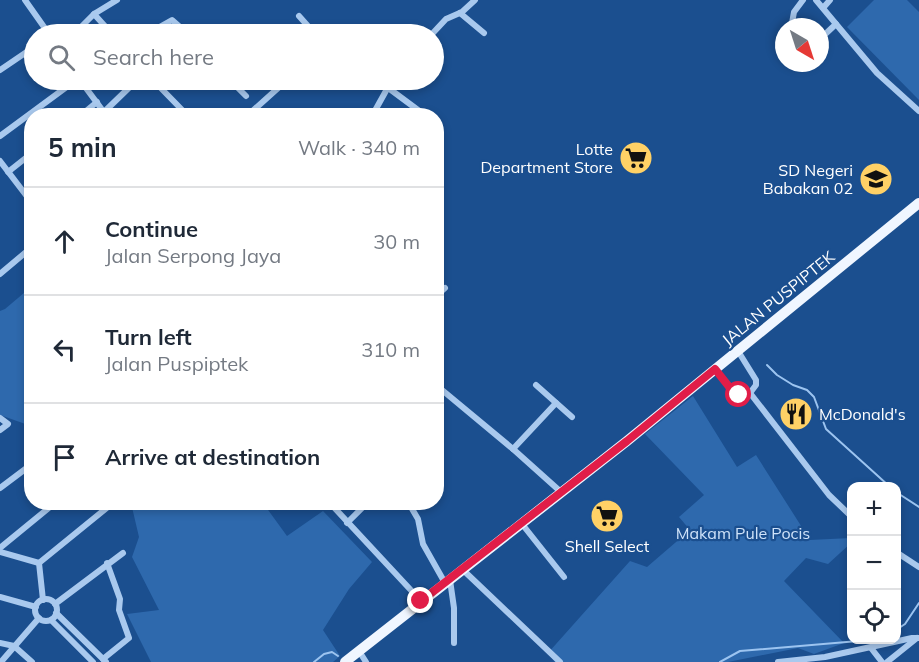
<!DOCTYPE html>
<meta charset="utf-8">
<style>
body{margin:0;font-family:Mulish,sans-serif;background:#f2f2f3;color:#1f2937}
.controls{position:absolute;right:18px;bottom:18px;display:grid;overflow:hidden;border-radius:12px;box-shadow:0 3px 9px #0003}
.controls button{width:54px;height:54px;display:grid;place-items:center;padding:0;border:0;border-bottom:2px solid #e0e1e3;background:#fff;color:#1f2937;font:30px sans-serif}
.compass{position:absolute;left:775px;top:18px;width:54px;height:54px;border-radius:50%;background:#fff;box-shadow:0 3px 9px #0003;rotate:141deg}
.stop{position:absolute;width:18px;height:18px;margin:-14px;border:4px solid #e11d48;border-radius:50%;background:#fff}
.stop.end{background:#e11d48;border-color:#fff;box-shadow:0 2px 6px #0008}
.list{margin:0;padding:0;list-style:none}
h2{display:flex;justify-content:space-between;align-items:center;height:78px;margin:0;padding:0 24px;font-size:26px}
h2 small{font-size:20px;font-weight:400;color:#747a83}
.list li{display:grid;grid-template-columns:39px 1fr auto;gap:18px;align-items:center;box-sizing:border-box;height:108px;padding:0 24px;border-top:2px solid #e0e1e3}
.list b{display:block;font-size:22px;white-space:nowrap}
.list p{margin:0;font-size:20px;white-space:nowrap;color:#747a83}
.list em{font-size:20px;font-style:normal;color:#747a83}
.icon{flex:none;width:33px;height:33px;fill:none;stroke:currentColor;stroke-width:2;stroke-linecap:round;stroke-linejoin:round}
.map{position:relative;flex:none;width:919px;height:662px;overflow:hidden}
.search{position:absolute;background:#fff;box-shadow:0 3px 9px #0003;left:24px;top:24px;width:420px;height:66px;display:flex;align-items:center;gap:15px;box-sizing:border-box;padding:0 21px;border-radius:33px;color:#747a83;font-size:22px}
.panel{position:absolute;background:#fff;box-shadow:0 3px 9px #0003;left:24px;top:108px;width:420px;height:402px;border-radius:24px}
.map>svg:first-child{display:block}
</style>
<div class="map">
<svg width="919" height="662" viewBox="0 0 919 662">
<rect width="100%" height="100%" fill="#1b4f8f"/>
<g fill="#2e69ad">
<path d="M874 0H907L919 12V100L847 27Z"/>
<path d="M31 287V426L0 415V311L5 309Z"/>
<path d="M693 396 737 467 756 455 810 540 851 538V543L828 564 806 558 784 581 844 643 814 654 798 648 728 662H555L548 653 630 561 647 567 690 530 679 517 704 495 645 434Z"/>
<path d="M131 503H263L287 536 323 511 372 562 349 589 323 630 340 656 333 662H151L127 614 159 610 132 557 139 537Z"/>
</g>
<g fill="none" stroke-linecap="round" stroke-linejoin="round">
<g stroke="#9cc4f0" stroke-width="2">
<path d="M767 365 777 375 793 385 807 390 814 397 826 429 889 486"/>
<path d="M896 492 919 507"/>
<path d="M896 630 905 624 919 603"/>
<path d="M314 662 324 654 332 652 338 656"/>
<path d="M720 662 740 651 870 640"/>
</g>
<g stroke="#a9c9ee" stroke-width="6">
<path d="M25 0 49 34"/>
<path d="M816 0 877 73 919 111"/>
<path d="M823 8 830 0"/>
<path d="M460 13 484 33"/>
<path d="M94 14 117 0"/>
<path d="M299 16 315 34"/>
<path d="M787 27 792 23 794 12 803 0"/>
<path d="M74 34 94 14 112 34"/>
<path d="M147 34 172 20 188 34"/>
<path d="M432 34 446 19 462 12 475 0"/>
<path d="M820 39 836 24"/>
<path d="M0 70 34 47"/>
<path d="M80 80 106 115"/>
<path d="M153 80 188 116"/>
<path d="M230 80 246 96"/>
<path d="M387 87 426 116"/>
<path d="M104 112 137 80"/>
<path d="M80 116 97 102"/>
<path d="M247 116 287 80"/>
<path d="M372 116 392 80"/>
<path d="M436 123 439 125"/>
<path d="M0 136 76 80"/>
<path d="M0 161 32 203"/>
<path d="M436 167V169"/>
<path d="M8 172 32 153"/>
<path d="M0 274 32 247"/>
<path d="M436 296 445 288"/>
<path d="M715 369 734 393 744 396 750 393 756 385V380L738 351"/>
<path d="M436 385 513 449 561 492"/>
<path d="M536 385 572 417"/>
<path d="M750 393 829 495 852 517"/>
<path d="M0 418 8 424 0 430"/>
<path d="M513 449 556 403"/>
<path d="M0 488 32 464"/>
<path d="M329 502 421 601"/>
<path d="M408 502 418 519 423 544 445 583"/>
<path d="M347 523 368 502"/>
<path d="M522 524 564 577"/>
<path d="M0 548 56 502"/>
<path d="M0 552 39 563 43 600"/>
<path d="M896 552 919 567"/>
<path d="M39 563 114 502"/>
<path d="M462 569 560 662"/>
<path d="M450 580 454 608V643"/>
<path d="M0 597 36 607"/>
<circle cx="46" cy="610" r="11"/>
<path d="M55 604 123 553"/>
<path d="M56 613 106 662"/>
<path d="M51 620 93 662"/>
<path d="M0 643 14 646 32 662"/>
<path d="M871 648 882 662"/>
<path d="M359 651 366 662"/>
<path d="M103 659 129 638 119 610 120 599 107 563"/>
<path d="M1 662 39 618"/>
<path d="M778 662 825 657 912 638H919"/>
<path d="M887 662 917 638"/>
</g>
<path stroke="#f0f6ff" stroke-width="10" d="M345 662 627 441 919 203"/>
</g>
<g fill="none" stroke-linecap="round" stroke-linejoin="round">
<path stroke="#e11d48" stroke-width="8" d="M421 601 627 441 715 369 734 393 739 395"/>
</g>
<defs>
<symbol id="supermarket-disc" viewBox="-11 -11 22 22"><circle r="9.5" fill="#ffd166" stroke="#1b4f8f"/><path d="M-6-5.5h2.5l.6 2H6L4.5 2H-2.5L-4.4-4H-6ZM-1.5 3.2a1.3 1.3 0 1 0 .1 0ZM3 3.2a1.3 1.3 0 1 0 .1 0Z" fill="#111"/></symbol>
<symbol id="school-disc" viewBox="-11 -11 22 22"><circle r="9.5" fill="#ffd166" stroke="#1b4f8f"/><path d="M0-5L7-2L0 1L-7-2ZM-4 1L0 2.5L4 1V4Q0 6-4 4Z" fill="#111"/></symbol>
<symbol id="restaurant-disc" viewBox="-11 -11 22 22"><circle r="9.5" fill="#ffd166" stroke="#1b4f8f"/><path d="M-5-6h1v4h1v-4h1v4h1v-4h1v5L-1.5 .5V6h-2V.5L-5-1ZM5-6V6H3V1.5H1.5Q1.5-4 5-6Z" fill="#111"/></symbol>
</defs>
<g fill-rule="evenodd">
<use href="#supermarket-disc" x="617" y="139" width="38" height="38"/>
<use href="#school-disc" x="857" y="160" width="38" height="38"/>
<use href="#restaurant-disc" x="777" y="395" width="38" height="38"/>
<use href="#supermarket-disc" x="588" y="497" width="38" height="38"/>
</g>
<g text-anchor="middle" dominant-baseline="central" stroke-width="4.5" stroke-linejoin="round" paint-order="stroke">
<g font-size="16" fill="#fff" stroke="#1b4f8f" text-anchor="end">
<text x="613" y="149">Lotte<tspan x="613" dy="18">Department Store</tspan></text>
<text x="853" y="170">SD Negeri<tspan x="853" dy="18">Babakan 02</tspan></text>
<text x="819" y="414" text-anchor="start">McDonald's</text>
<text x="607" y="546" text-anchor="middle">Shell Select</text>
</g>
<g font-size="16" fill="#fff" stroke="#1b4f8f">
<text transform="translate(778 298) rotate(-39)">JALAN PUSPIPTEK</text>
</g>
<g font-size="16" fill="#cfe3fa" stroke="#1b4f8f">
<text x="743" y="533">Makam Pule Pocis</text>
</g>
</g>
</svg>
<div class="controls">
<button>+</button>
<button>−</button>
<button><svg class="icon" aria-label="locate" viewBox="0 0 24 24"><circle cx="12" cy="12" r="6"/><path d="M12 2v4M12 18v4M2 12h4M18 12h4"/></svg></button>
</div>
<svg class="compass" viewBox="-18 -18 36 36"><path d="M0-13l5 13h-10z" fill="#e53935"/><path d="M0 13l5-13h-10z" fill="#747a83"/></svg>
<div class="stop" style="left:739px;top:395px"></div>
<div class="stop end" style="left:421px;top:601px"></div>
<div class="search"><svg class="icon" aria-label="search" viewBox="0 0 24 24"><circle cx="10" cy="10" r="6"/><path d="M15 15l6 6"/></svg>Search here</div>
<section class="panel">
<h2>5 min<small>Walk · 340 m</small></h2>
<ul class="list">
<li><svg class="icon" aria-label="ahead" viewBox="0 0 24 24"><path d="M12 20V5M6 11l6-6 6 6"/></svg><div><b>Continue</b><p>Jalan Serpong Jaya</p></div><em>30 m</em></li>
<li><svg class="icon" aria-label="left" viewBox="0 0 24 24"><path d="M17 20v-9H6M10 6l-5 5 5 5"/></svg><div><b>Turn left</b><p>Jalan Puspiptek</p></div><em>310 m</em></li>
<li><svg class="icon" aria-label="arrive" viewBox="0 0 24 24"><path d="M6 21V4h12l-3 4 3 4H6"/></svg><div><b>Arrive at destination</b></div></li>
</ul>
</section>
</div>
